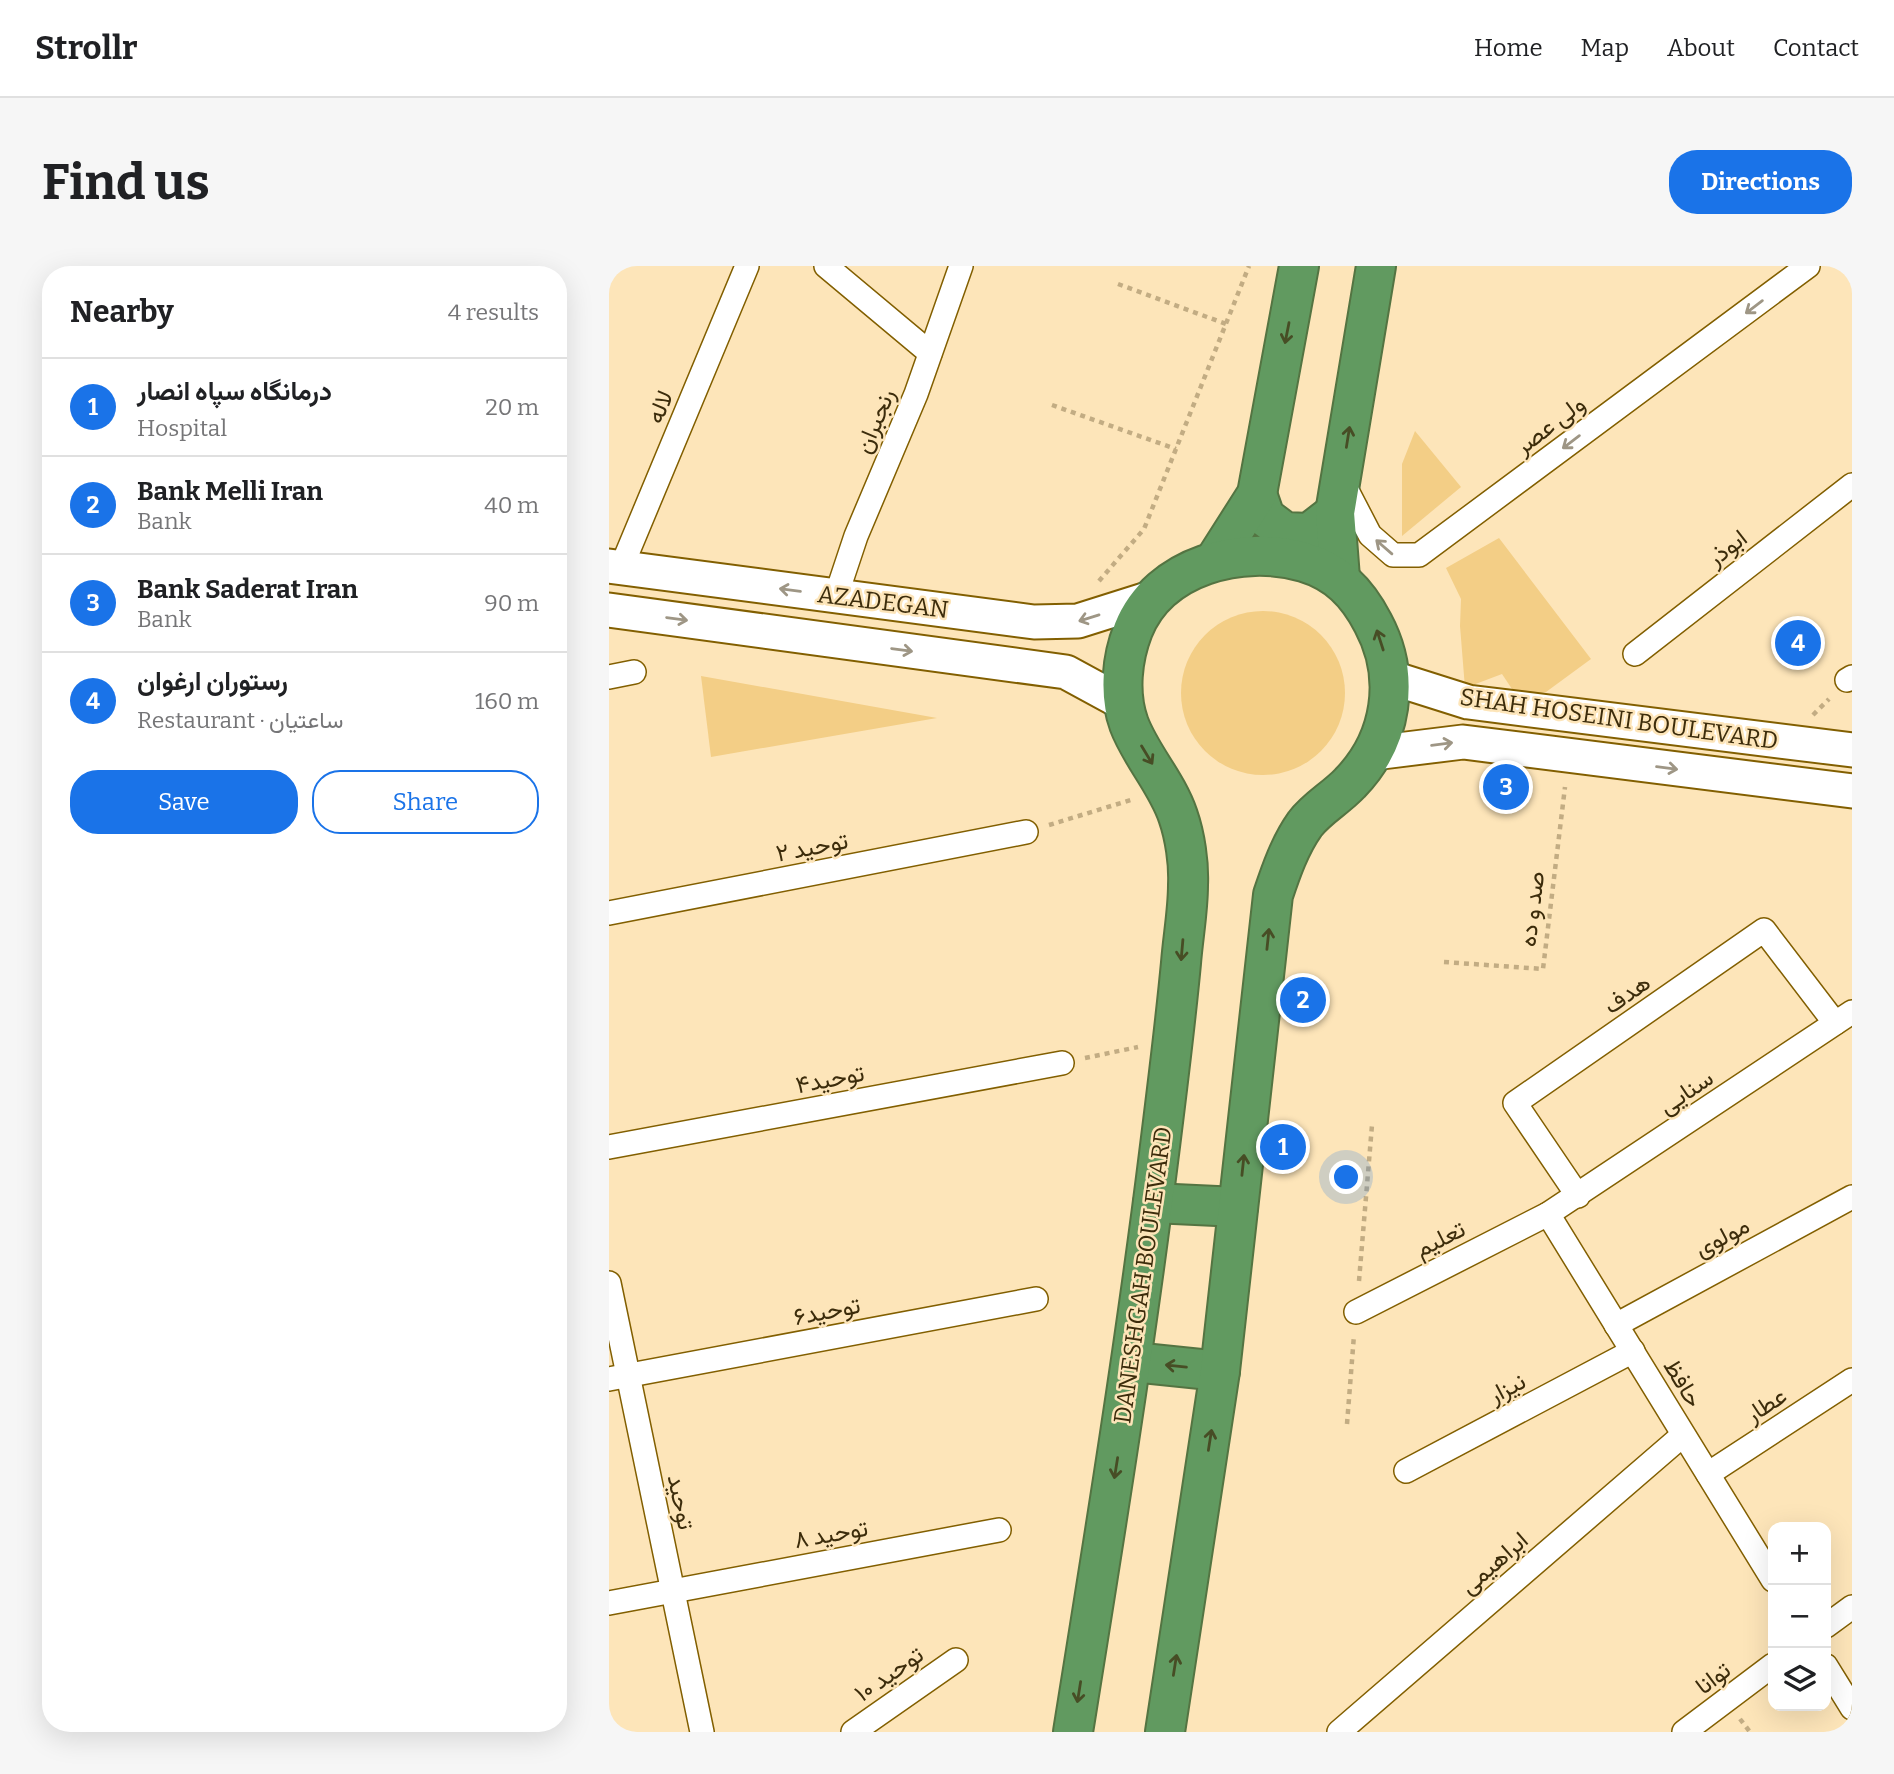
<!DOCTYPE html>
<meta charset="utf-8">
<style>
body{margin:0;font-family:Bitter,Vazirmatn,serif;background:#f6f6f6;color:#202124}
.controls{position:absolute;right:21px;bottom:21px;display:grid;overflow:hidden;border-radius:14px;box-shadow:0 7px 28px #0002}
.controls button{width:63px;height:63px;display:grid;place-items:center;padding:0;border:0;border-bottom:2px solid #e0e0e0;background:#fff;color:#202124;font:35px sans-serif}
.you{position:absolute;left:738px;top:912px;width:24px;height:24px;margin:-18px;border:5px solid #fff;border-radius:50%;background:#1a73e8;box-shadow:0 0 0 10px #1a73e833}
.badge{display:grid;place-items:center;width:46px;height:46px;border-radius:50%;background:#1a73e8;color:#fff;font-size:23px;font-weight:700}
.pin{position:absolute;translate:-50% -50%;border:4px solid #fff;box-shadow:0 2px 7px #0006}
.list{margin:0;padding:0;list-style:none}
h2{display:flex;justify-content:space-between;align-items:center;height:91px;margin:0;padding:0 28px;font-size:30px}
h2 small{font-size:23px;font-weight:400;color:#757577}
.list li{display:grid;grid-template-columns:46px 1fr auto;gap:21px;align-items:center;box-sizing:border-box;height:98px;padding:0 28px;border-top:2px solid #e0e0e0}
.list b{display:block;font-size:26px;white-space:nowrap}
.list p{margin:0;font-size:23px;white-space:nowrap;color:#757577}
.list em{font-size:23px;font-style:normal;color:#757577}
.actions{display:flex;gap:14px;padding:21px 28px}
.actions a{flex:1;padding:16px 0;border:2px solid #1a73e8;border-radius:28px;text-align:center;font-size:24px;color:#1a73e8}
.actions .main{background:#1a73e8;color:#fff}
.icon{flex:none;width:38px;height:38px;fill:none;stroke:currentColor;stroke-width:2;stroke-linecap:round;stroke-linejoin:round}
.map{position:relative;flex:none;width:1243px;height:1466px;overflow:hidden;border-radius:28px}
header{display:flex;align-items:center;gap:42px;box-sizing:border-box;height:98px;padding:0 35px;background:#fff;border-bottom:2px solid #e0e0e0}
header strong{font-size:33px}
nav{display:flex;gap:38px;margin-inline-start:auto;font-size:24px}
.intro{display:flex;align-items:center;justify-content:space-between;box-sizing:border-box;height:168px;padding:0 42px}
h1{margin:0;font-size:49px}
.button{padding:18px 32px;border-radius:28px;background:#1a73e8;color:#fff;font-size:24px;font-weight:700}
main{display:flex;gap:42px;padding:0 42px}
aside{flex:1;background:#fff;border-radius:28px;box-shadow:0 7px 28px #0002}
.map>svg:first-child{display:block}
</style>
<header>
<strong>Strollr</strong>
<nav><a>Home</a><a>Map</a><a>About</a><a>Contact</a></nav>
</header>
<div class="intro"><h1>Find us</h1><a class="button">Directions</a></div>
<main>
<aside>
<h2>Nearby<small>4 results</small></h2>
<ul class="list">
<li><span class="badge">1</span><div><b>درمانگاه سپاه انصار</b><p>Hospital</p></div><em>20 m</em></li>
<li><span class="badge">2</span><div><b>Bank Melli Iran</b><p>Bank</p></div><em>40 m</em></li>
<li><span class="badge">3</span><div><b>Bank Saderat Iran</b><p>Bank</p></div><em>90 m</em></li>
<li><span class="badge">4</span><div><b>رستوران ارغوان</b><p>Restaurant · ساعتیان</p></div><em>160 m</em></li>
</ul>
<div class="actions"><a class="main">Save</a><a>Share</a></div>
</aside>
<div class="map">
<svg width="1243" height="1466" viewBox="0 0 1243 1466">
<rect width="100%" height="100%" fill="#fde5b9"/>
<g fill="#f3ce86">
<path d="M806 165 852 221 793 270V198Z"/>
<path d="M890 272 982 393 937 426 909 432 893 408 856 422 851 360 852 333 837 302Z"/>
<circle cx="654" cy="427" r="82"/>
<path d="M92 410 328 452 102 491Z"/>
</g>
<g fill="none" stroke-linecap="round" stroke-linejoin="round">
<defs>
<g id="street">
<path d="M217 0 321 87"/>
<path d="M733 215 761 269 784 289H810L1199 0"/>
<path d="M12 302 138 0"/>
<path d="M227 330 247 270 307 128 352 0"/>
<path d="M1026 388 1243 219"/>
<path d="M0 411 25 406"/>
<path d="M1238 414 1243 411"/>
<path d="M0 647 417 566"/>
<path d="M0 881 453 797"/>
<path d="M969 930 906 837 1155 664 1226 757"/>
<path d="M939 948 1164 1314"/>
<path d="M0 1017 93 1466"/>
<path d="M747 1046 939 948 1243 746"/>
<path d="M1007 1059 1243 931"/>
<path d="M0 1113 427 1033"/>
<path d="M797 1205 1024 1085"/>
<path d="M1099 1208 1243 1114"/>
<path d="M0 1337 390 1264"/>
<path d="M1217 1360 1243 1341"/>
<path d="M1217 1400 1243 1442"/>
<path d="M244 1466 347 1394"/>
<path d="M730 1466 1074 1169"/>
<path d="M1075 1466 1164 1399"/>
</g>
<g id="secondary">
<path d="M0 300 425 356 469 355 545 331"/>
<path d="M0 344 457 406 514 437"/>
<path d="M780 411 859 436 1243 484"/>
<path d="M765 487 854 476 1243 525"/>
</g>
<g id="highway">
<path d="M648 228 656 251 676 266 700 267 726 247"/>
<path d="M606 294 648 228 690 0"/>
<path d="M731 312 726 247 767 0"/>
<path d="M544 937 629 941"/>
<path d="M524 1096 611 1105"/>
<path d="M464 1466C495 1273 526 1081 550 888 558 824 566 761 572 697 574 671 579 645 579 619 580 597 576 570 569 550 558 517 532 490 520 458 509 428 513 392 524 364 550 299 633 278 695 296 728 306 748 326 764 357 793 411 783 474 741 517 727 532 708 542 696 558 681 579 672 605 664 629L611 1105 556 1466"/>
</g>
</defs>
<use href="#street" stroke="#825f00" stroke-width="26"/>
<use href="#secondary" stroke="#825f00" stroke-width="37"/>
<use href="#highway" stroke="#547442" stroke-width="42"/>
<g stroke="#c2ac83" stroke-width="4.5" stroke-dasharray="5 5" stroke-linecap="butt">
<path d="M509 18 617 58"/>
<path d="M443 139 567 183"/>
<path d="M490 315 535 263 640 0"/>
<path d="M1204 449 1220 433"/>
<path d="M440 559 525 533"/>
<path d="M835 696 934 703 956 521"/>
<path d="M476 792 529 781"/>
<path d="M750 1015 763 859"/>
<path d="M738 1158 745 1069"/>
<path d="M1131 1453 1141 1466"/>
</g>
<use href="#street" stroke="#fff" stroke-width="23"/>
<use href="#secondary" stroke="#fff" stroke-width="33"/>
<use href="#highway" stroke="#619a60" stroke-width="38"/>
</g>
<defs><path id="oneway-shaft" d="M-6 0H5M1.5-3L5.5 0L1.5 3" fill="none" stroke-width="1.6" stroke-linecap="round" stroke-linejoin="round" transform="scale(1.75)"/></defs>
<g stroke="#9e9685">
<use href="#oneway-shaft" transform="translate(1145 41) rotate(143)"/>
<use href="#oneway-shaft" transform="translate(962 176) rotate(143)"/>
<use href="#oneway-shaft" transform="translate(775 281) rotate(-139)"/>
<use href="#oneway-shaft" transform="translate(181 324) rotate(-173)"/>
<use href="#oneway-shaft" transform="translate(480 352) rotate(163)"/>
<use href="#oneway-shaft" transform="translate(68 353) rotate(8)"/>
<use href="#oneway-shaft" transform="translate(293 384) rotate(8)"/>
<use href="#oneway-shaft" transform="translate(833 478) rotate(-7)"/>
<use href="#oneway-shaft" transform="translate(1058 502) rotate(7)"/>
</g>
<g stroke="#474d25">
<use href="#oneway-shaft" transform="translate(678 67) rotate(101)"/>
<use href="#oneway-shaft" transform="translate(739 171) rotate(-81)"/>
<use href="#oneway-shaft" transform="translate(771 374) rotate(-108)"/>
<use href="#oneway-shaft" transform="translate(538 489) rotate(59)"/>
<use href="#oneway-shaft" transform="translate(659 673) rotate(-84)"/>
<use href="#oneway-shaft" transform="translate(573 684) rotate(95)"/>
<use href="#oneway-shaft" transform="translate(634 899) rotate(-84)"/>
<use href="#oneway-shaft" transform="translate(567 1100) rotate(-174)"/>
<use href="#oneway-shaft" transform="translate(601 1174) rotate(-81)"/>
<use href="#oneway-shaft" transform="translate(507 1202) rotate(99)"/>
<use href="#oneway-shaft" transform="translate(566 1399) rotate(-81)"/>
<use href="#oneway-shaft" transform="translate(470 1426) rotate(99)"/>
</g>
<g text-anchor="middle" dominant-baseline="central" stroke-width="5" stroke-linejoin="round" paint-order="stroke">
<g font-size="24" fill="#3c2c0b" stroke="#fde5b9">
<text transform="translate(51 141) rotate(-67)">لاله</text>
<text transform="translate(266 155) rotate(-67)">رنجبران</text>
<text transform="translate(941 159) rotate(-37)">ولی عصر</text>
<text transform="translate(1118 282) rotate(-38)">ابوذر</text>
<text transform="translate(274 336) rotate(7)">AZADEGAN</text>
<text transform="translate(1010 453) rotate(8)">SHAH HOSEINI BOULEVARD</text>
<text transform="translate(203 581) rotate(-11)">توحید ۲</text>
<text transform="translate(923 643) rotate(-83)">صد و ده</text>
<text transform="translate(1018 728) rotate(-35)">هدف</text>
<text transform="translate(221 813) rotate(-11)">توحید۴</text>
<text transform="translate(1077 826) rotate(-34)">سنایی</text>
<text transform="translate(1113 971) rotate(-28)">مولوی</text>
<text transform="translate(831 973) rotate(-27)">تعلیم</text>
<text transform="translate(534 1009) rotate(-82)">DANESHGAH BOULEVARD</text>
<text transform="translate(218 1045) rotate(-11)">توحید۶</text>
<text transform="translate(1074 1117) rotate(59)">حافظ</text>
<text transform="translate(898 1122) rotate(-28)">نیزار</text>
<text transform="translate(1157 1139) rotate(-33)">عطار</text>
<text transform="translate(72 1236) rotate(78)">توحید</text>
<text transform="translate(222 1268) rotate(-10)">توحید ۸</text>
<text transform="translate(885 1297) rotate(-41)">ابراهیمی</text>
<text transform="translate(280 1408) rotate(-35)">توحید ۱۰</text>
<text transform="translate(1104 1412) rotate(-37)">توانا</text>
</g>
</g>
</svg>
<div class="controls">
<button>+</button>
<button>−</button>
<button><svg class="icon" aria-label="layers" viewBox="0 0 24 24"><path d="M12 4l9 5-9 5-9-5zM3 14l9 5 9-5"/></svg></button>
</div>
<div class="you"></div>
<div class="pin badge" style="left:674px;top:881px">1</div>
<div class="pin badge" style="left:694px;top:734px">2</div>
<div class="pin badge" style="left:897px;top:521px">3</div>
<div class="pin badge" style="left:1189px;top:377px">4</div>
</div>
</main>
